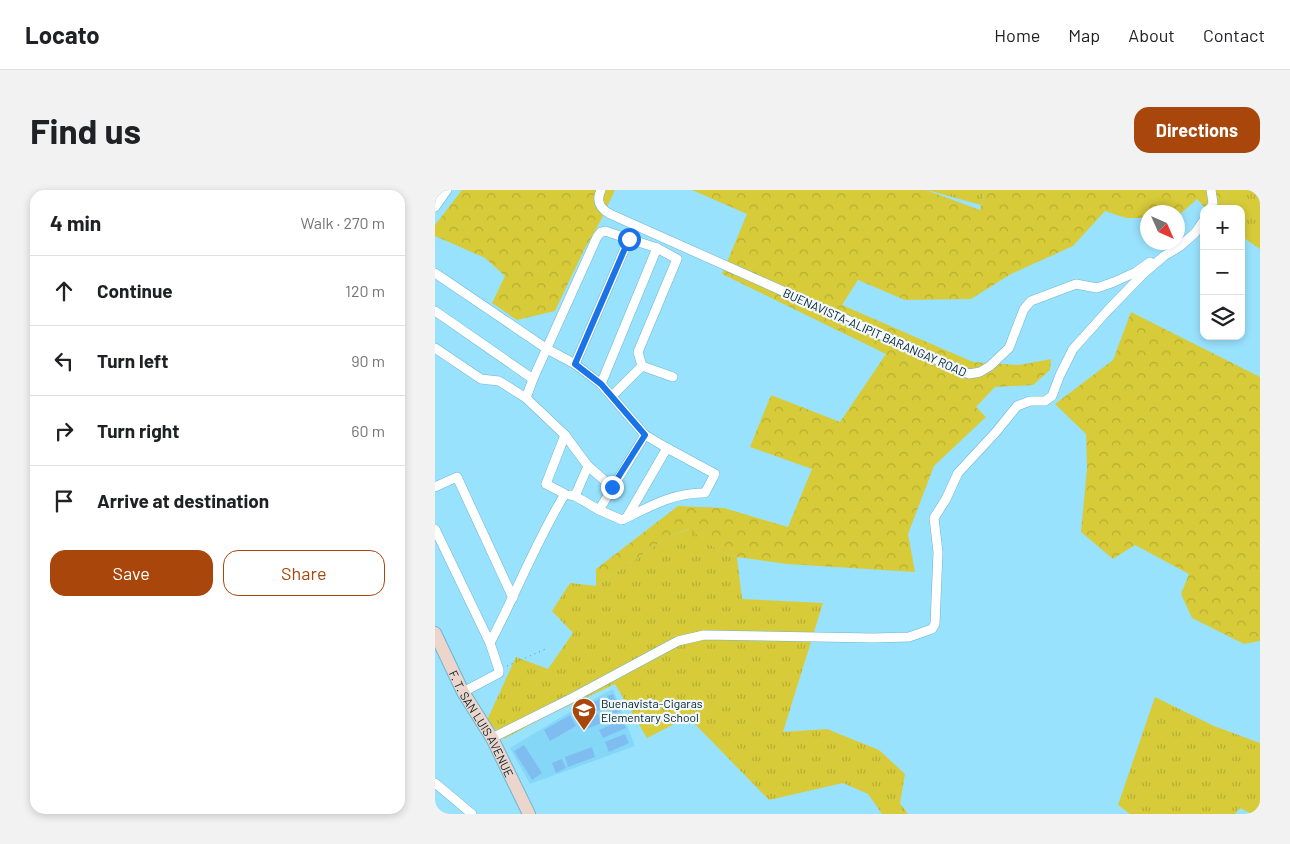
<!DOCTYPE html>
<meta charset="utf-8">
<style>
body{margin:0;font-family:Barlow,sans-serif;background:#f2f2f2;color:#202124}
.controls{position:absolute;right:15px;top:15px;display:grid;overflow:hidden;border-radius:10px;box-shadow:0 2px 8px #0003}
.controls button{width:45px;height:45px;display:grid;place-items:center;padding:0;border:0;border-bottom:1px solid #e0e0e0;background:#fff;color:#202124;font:25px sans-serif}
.compass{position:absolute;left:705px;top:15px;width:45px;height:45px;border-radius:50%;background:#fff;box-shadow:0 2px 8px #0003;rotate:135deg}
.stop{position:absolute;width:15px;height:15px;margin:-11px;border:4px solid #1a73e8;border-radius:50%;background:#fff}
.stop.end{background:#1a73e8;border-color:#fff;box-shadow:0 1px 5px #0008}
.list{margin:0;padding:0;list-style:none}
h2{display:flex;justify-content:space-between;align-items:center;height:65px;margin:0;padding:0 20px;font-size:21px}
h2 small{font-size:16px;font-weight:400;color:#757577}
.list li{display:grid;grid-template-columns:32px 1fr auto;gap:15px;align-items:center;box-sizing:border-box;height:70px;padding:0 20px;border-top:1px solid #e0e0e0}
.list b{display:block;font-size:19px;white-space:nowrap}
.list em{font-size:16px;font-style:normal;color:#757577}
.actions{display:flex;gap:10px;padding:15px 20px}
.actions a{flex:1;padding:11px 0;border:1px solid #a9460c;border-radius:15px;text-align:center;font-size:18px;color:#a9460c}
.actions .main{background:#a9460c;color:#fff}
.icon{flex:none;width:28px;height:28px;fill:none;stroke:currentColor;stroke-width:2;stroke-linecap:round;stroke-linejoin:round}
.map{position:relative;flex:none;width:825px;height:624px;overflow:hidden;border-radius:15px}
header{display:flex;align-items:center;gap:30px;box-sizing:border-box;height:70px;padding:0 25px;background:#fff;border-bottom:1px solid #e0e0e0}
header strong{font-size:24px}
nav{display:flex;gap:28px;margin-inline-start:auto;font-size:18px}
.intro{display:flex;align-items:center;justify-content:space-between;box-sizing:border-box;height:120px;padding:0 30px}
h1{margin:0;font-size:35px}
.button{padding:12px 22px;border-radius:15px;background:#a9460c;color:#fff;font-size:18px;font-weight:700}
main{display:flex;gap:30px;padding:0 30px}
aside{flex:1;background:#fff;border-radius:15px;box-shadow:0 2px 8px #0003}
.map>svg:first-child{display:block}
</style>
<header>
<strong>Locato</strong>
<nav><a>Home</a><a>Map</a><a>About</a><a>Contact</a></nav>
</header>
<div class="intro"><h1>Find us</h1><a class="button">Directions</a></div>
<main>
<aside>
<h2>4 min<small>Walk · 270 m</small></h2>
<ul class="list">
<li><svg class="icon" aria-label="ahead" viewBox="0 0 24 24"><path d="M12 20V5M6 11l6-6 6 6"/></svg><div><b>Continue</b></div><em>120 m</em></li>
<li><svg class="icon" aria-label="left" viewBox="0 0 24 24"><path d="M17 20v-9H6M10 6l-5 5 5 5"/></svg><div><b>Turn left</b></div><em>90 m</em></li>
<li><svg class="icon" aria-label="right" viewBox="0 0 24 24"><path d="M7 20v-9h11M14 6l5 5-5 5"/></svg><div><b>Turn right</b></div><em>60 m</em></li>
<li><svg class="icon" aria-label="arrive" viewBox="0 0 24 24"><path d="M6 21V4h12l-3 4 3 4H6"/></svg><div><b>Arrive at destination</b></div></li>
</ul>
<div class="actions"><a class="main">Save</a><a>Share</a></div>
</aside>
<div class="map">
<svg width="825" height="624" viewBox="0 0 825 624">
<defs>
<pattern id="grass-tufts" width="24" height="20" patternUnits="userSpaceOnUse" patternTransform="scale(1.25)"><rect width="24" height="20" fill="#d7cb39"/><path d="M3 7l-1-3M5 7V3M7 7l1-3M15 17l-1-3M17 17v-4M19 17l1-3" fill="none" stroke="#b7ae32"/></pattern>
<pattern id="forest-crowns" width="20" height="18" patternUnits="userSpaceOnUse" patternTransform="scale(1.25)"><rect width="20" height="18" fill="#d7cb39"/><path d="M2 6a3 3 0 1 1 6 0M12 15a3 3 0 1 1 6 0" fill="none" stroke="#b7ae32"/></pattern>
</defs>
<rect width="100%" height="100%" fill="#99e2fe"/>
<path fill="#84d7f6" d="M178 499 200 556 95 594 75 558 128 526Z"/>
<g fill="url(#grass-tufts)">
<path d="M492 0H550L546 15Z"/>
<path d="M793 0H825V59L806 46V19H788Z"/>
<path d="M255 339 284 361 302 367 307 409 388 413 348 542 392 539 444 560 470 584 465 613 473 624H447L433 604 408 593 334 610 253 527 212 548 180 494 114 525 69 549 52 530 81 467 113 479 138 443 117 421 135 393 161 396 236 345Z"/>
<path d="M720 507 779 536 825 553V624H817L805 618 800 624H695L683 615Z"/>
</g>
<g fill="url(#forest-crowns)">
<path d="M27 0H180L165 32 149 60 120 121 82 130 57 113 70 86 50 68 0 46V35Z"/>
<path d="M257 0H491L545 20 550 0H793L788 19H771L762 9 743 26 742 22H712V28H691L670 21 638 56 576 84 536 109 470 110 423 90 407 115 538 172 584 175 616 169 615 180 598 195 560 197 541 217 551 227 499 276 473 344 480 382 352 374 302 367 284 361 254 339 236 345 161 396V379L243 316 289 318 353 337 377 279 315 257 336 205 405 232 451 164 287 84 312 24Z"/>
<path d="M696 122 825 187V451L809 454 757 428 746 404 754 384 700 355 678 369 646 342 652 278 651 244 620 214 678 170Z"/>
</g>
<g fill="#7fbdf0">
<path d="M178 504 185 521 179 524 172 506Z"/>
<path d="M170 507 174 516 155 524 151 515Z"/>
<path d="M163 524 167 533 149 540 145 531Z"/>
<path d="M135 525 141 536 115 551 109 540Z"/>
<path d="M187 530 191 538 168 548 164 540Z"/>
<path d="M190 544 194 553 174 562 170 552Z"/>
<path d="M89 555 107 583 97 590 79 561Z"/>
<path d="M157 557 160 567 133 577 130 567Z"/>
<path d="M127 569 131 578 121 583 117 573Z"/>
</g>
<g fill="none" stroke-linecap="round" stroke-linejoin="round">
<defs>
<g id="minor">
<path d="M166 0C161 11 164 18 175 24L534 184 545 182 555 176 574 158 589 119 596 111 641 94 662 98 679 92 701 82 715 72"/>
<path d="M0 17 12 0"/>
<path d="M775 19 778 13 776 0"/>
<path d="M0 83 112 159 140 174 166 194 210 245 232 258 280 284 270 303C239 302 214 317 187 330L164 320 140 306"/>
<path d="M0 121 98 189"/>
<path d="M0 158 46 189 64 191 91 208"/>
<path d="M140 174 194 49"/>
<path d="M166 194 222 58"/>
<path d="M177 206 207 176 238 187"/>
<path d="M0 297 22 287 78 408"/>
<path d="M177 297 153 276 130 245 91 208 98 189 162 47 166 42 170 41 222 58 242 69 203 162 207 176"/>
<path d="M135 305 140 306 153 276"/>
<path d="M164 320 210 245"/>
<path d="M192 327 232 258"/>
<path d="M0 339 55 453 64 480V483L28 502"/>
<path d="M55 453C81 404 101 351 130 304L111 294 130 245"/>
<path d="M57 548 137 508 243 451 269 445 438 448 474 447 497 439 500 434 503 362 499 328 511 309 523 283 561 242 582 216 595 211H610L617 206 625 185 638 159 674 119 709 83 729 66 744 57 760 43 769 30"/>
<path d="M0 593 37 624"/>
</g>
<g id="secondary">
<path id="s1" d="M0 443 28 502 57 548 94 624"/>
</g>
</defs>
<use href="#minor" stroke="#6db4d0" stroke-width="10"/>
<use href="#secondary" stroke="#6db4d0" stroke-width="14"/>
<path stroke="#588ea3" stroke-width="1" stroke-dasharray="1 4" stroke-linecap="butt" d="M72 476 113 458"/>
<use href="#minor" stroke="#fff" stroke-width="9"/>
<use href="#secondary" stroke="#ecd5ca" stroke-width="12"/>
</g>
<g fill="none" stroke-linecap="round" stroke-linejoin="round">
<path stroke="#1a73e8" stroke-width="6" d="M177 297 210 245 166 194 140 174 194 49"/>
</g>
<defs>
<symbol id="school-pin" viewBox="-11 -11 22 30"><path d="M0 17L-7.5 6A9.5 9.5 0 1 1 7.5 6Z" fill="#a9460c" stroke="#f1f8fb"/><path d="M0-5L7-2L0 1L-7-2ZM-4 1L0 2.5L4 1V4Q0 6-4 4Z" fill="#fff"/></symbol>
</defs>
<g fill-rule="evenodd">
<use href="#school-pin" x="135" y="506" width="28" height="38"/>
</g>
<g text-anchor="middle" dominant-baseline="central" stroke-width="4.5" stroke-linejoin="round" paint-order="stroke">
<g font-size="12" fill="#001d28" stroke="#f1f8fb">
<text transform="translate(440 142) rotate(24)">BUENAVISTA-ALIPIT BARANGAY ROAD</text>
<text stroke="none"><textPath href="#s1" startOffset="102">F. T. SAN LUIS AVENUE</textPath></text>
</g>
<g font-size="12" fill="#001d28" stroke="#f1f8fb" text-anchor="start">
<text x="166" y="513">Buenavista-Cigaras<tspan x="166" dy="14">Elementary School</tspan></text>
</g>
</g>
</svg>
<div class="controls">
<button>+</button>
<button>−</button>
<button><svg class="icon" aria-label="layers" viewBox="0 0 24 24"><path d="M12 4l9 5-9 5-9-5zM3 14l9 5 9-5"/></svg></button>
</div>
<svg class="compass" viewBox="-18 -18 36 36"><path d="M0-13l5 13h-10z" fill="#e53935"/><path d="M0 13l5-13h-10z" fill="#757577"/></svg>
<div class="stop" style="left:194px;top:49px"></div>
<div class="stop end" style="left:177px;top:297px"></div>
</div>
</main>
